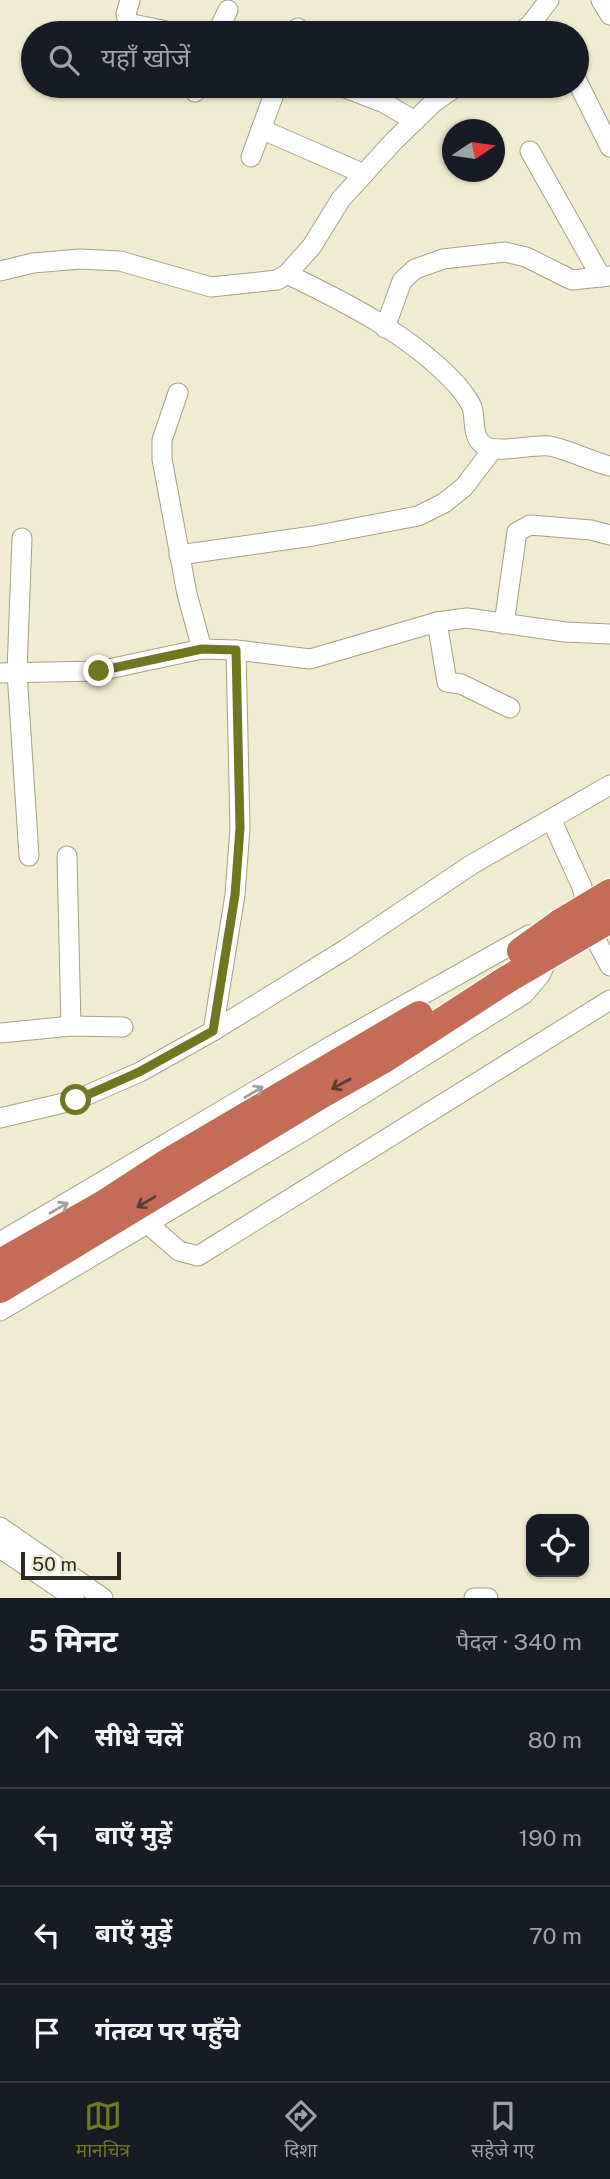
<!DOCTYPE html>
<html lang="hi">
<meta charset="utf-8">
<style>
body{margin:0;font-family:"Public Sans","Noto Sans Devanagari",sans-serif;background:#20242c;color:#f1f3f6}
.controls{position:absolute;right:21px;bottom:21px;display:grid;overflow:hidden;border-radius:14px;box-shadow:0 2px 5px #0004}
.controls button{width:63px;height:63px;display:grid;place-items:center;padding:0;border:0;border-bottom:2px solid #363941;background:#171b24;color:#f1f3f6;font:35px sans-serif}
.compass{position:absolute;left:442px;top:119px;width:63px;height:63px;border-radius:50%;background:#171b24;box-shadow:0 2px 5px #0004;rotate:77deg}
.scale{position:absolute;left:21px;bottom:18px;width:100px;box-sizing:border-box;padding-left:7px;border:4px solid #2b2a20;border-top:0;font-size:19px;line-height:24px;white-space:nowrap;color:#2b2a20;-webkit-text-stroke:5px #f0ecd1;paint-order:stroke}
.stop{position:absolute;width:21px;height:21px;margin:-16px;border:5px solid #707721;border-radius:50%;background:#fff}
.stop.end{background:#707721;border-color:#fff;box-shadow:0 2px 7px #0008}
.list{margin:0;padding:0;list-style:none}
h2{display:flex;justify-content:space-between;align-items:center;height:91px;margin:0;padding:0 28px;font-size:30px}
h2 small{font-size:23px;font-weight:400;color:#9ea1a6}
.list li{display:grid;grid-template-columns:46px 1fr auto;gap:21px;align-items:center;box-sizing:border-box;height:98px;padding:0 28px;border-top:2px solid #363941}
.list b{display:block;font-size:26px;white-space:nowrap}
.list em{font-size:23px;font-style:normal;color:#9ea1a6}
.icon{flex:none;width:38px;height:38px;fill:none;stroke:currentColor;stroke-width:2;stroke-linecap:round;stroke-linejoin:round}
.map{position:relative;flex:none;width:610px;height:1598px;overflow:hidden}
.search{position:absolute;background:#171b24;box-shadow:0 2px 5px #0004;left:21px;right:21px;top:21px;height:77px;display:flex;align-items:center;gap:18px;box-sizing:border-box;padding:0 24px;border-radius:38px;color:#9ea1a6;font-size:26px}
.sheet{height:483px;background:#171b24}
nav{display:flex;justify-content:space-around;align-items:center;box-sizing:border-box;height:98px;border-top:2px solid #363941;background:#171b24;font-size:19px;color:#9ea1a6}
nav a{display:grid;justify-items:center;gap:4px}
nav .on{color:#707721}
.map>svg:first-child{display:block}
</style>
<div class="map">
<svg width="610" height="1598" viewBox="0 0 610 1598">
<rect width="100%" height="100%" fill="#f0ecd1"/>
<g fill="none" stroke-linecap="round" stroke-linejoin="round">
<defs>
<g id="minor">
<path d="M130 0 126 14 128 23 176 33"/>
<path d="M601 0 610 15"/>
<path d="M217 33 228 10"/>
<path d="M296 33 298 28"/>
<path d="M520 33 530 25 549 0"/>
<path d="M577 81 610 147"/>
<path d="M340 86 384 103 415 121"/>
<path d="M195 92 198 86"/>
<path d="M261 129 364 174"/>
<path d="M530 151 601 277"/>
<path d="M251 157 277 86"/>
<path d="M0 271 33 263 80 259 120 261 211 287 277 280 287 274 312 246 341 199 394 141 433 103 457 86"/>
<path d="M287 274C347 303 411 335 457 385 462 391 469 400 472 407 476 420 471 438 485 446 499 454 532 444 549 446 564 448 593 462 610 466"/>
<path d="M385 328 402 281 415 269 443 259 505 252 526 257 572 280 610 276"/>
<path d="M178 393 162 440V459L187 594 202 649"/>
<path d="M22 538 17 672 29 856"/>
<path d="M179 555 313 536 418 516 444 503 464 487 493 449"/>
<path d="M437 622 447 682 461 684 510 708"/>
<path d="M504 624 517 532 530 525 591 530 610 535"/>
<path d="M0 673 99 671 202 649 236 650 310 659 437 622 467 618 565 632 610 634"/>
<path d="M551 819 582 887 587 907"/>
<path d="M67 856 71 1026"/>
<path d="M590 929 610 966"/>
<path d="M213 1031 235 895 240 828 236 650"/>
<path d="M0 1033 71 1026 123 1027"/>
<path d="M0 1118 76 1100 140 1072 213 1031 346 949 471 865 610 785"/>
<path d="M148 1224 179 1251 198 1256 610 1000"/>
<path d="M0 1242 331 1046 529 935"/>
<path d="M0 1311 310 1127 524 994 541 974 548 957"/>
<path d="M0 1527 103 1598"/>
<path d="M0 1548 74 1598"/>
<path d="M474 1598H488"/>
</g>
<g id="highway">
<path d="M521 951 560 923 610 893"/>
<path d="M0 1263 104 1204 170 1161 419 1015"/>
<path d="M0 1289 322 1094 384 1059 506 980 610 919"/>
</g>
</defs>
<use href="#minor" stroke="#a4a087" stroke-width="21"/>
<use href="#highway" stroke="#fff" stroke-width="30"/>
<use href="#minor" stroke="#fff" stroke-width="19"/>
<use href="#highway" stroke="#c46c57" stroke-width="28"/>
</g>
<defs><path id="oneway-shaft" d="M-6 0H5M1.5-3L5.5 0L1.5 3" fill="none" stroke-width="1.6" stroke-linecap="round" stroke-linejoin="round" transform="scale(1.75)"/></defs>
<g stroke="#593e30">
<use href="#oneway-shaft" transform="translate(341 1084) rotate(151)"/>
<use href="#oneway-shaft" transform="translate(146 1202) rotate(149)"/>
</g>
<g stroke="#a09f9b">
<use href="#oneway-shaft" transform="translate(254 1092) rotate(-31)"/>
<use href="#oneway-shaft" transform="translate(59 1208) rotate(-30)"/>
</g>
<g fill="none" stroke-linecap="round" stroke-linejoin="round">
<path stroke="#707721" stroke-width="9" d="M76 1100 139 1072 213 1031 235 895 240 828 236 650 202 649 99 671"/>
</g>
</svg>
<div class="controls">
<button><svg class="icon" aria-label="locate" viewBox="0 0 24 24"><circle cx="12" cy="12" r="6"/><path d="M12 2v4M12 18v4M2 12h4M18 12h4"/></svg></button>
</div>
<svg class="compass" viewBox="-18 -18 36 36"><path d="M0-13l5 13h-10z" fill="#e53935"/><path d="M0 13l5-13h-10z" fill="#9ea1a6"/></svg>
<div class="scale">50 m</div>
<div class="stop" style="left:76px;top:1100px"></div>
<div class="stop end" style="left:99px;top:671px"></div>
<div class="search"><svg class="icon" aria-label="search" viewBox="0 0 24 24"><circle cx="10" cy="10" r="6"/><path d="M15 15l6 6"/></svg>यहाँ खोजें</div>
</div>
<section class="sheet">
<h2>5 मिनट<small>पैदल · 340 m</small></h2>
<ul class="list">
<li><svg class="icon" aria-label="ahead" viewBox="0 0 24 24"><path d="M12 20V5M6 11l6-6 6 6"/></svg><div><b>सीधे चलें</b></div><em>80 m</em></li>
<li><svg class="icon" aria-label="left" viewBox="0 0 24 24"><path d="M17 20v-9H6M10 6l-5 5 5 5"/></svg><div><b>बाएँ मुड़ें</b></div><em>190 m</em></li>
<li><svg class="icon" aria-label="left" viewBox="0 0 24 24"><path d="M17 20v-9H6M10 6l-5 5 5 5"/></svg><div><b>बाएँ मुड़ें</b></div><em>70 m</em></li>
<li><svg class="icon" aria-label="arrive" viewBox="0 0 24 24"><path d="M6 21V4h12l-3 4 3 4H6"/></svg><div><b>गंतव्य पर पहुँचे</b></div></li>
</ul>
</section>
<nav>
<a class="on"><svg class="icon" aria-label="map" viewBox="0 0 24 24"><path d="M3 6l6-2 6 2 6-2v14l-6 2-6-2-6 2zM9 4v14M15 6v14"/></svg>मानचित्र</a>
<a><svg class="icon" aria-label="directions" viewBox="0 0 24 24"><path d="M12 3l9 9-9 9-9-9zM9 14v-3h6M13 9l2 2-2 2"/></svg>दिशा</a>
<a><svg class="icon" aria-label="saved" viewBox="0 0 24 24"><path d="M7 4h10v16l-5-4-5 4z"/></svg>सहेजे गए</a>
</nav>
